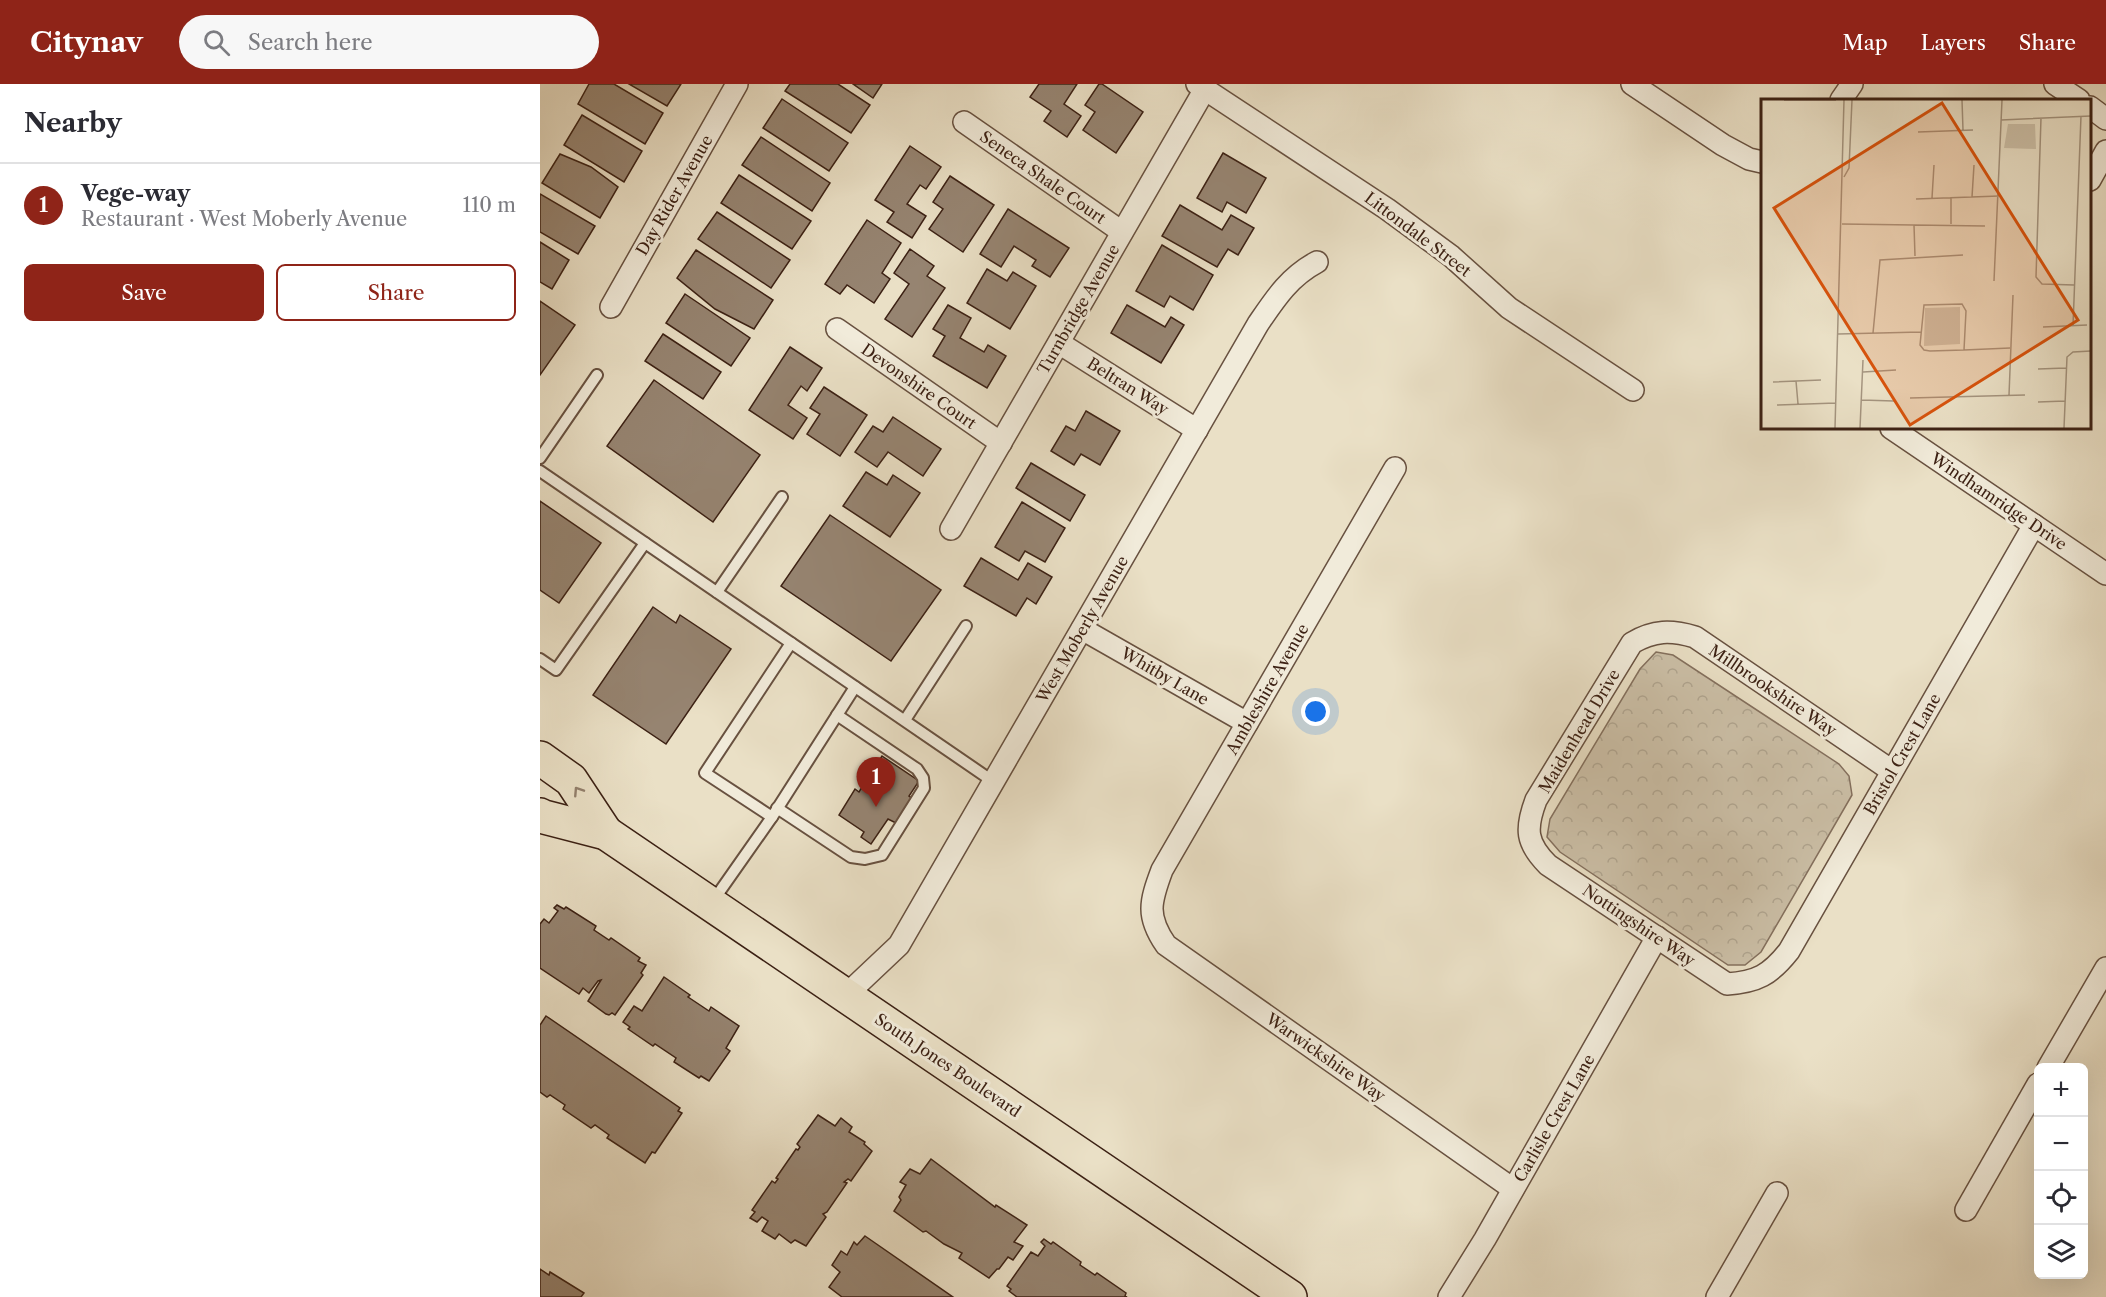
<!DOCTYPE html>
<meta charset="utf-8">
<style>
body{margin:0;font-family:"Libre Caslon Text",serif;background:#f7f7f7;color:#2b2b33}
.controls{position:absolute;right:18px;bottom:18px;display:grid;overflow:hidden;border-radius:9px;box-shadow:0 6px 24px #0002}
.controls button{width:54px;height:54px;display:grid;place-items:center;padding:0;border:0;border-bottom:2px solid #e1e1e2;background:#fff;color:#2b2b33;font:30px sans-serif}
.you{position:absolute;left:776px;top:628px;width:21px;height:21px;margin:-15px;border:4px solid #fff;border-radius:50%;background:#1a73e8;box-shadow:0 0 0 9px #1a73e833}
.badge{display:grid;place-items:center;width:39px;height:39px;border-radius:50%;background:#8f2418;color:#fff;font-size:20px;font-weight:700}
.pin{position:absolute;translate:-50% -50px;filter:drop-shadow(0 2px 3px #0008)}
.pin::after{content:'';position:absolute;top:32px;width:21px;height:18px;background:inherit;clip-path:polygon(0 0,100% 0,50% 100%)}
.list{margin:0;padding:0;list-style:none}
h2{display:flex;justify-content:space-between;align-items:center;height:78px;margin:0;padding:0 24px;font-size:26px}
h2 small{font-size:20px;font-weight:400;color:#7c7c81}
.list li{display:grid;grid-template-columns:39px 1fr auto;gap:18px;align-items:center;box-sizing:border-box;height:84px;padding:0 24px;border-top:2px solid #e1e1e2}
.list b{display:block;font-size:22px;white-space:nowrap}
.list p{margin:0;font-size:20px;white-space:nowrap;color:#7c7c81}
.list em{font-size:20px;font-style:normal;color:#7c7c81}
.actions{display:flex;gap:12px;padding:18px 24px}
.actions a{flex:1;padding:14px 0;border:2px solid #8f2418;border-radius:9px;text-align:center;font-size:21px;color:#8f2418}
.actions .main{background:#8f2418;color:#fff}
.icon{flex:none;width:33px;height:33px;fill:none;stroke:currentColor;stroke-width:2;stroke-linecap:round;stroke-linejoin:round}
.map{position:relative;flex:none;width:1566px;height:1213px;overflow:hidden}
header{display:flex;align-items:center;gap:36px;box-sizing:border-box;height:84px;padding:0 30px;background:#8f2418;color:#fff}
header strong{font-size:28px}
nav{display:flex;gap:33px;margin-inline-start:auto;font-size:21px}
.search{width:420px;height:54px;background:#f7f7f7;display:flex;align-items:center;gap:15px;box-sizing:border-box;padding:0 21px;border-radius:33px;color:#7c7c81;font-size:22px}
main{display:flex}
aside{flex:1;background:#fff}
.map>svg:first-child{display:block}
</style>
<header>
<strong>Citynav</strong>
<div class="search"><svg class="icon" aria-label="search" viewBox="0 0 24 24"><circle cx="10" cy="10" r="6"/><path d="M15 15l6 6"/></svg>Search here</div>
<nav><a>Map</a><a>Layers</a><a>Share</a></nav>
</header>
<main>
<aside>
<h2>Nearby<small></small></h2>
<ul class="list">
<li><span class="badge">1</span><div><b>Vege-way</b><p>Restaurant · West Moberly Avenue</p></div><em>110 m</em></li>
</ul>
<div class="actions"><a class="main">Save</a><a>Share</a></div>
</aside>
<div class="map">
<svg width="1566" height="1213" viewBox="0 0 1566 1213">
<defs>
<pattern id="park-crowns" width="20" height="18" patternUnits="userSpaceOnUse" patternTransform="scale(1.5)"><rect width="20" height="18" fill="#ccc0a8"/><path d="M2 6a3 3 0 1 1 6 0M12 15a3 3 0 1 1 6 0" fill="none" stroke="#b0a590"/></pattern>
</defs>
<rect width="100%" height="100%" fill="#eae0c6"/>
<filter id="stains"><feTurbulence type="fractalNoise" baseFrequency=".00333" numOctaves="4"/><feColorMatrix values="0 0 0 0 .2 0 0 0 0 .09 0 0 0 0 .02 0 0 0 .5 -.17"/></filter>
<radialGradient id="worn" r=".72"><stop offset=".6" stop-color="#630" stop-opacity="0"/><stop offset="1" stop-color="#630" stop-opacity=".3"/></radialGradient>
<path fill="url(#park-crowns)" stroke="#84705e" stroke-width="1.5" d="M1116 568 1133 571 1299 680 1309 692 1312 711 1221 868 1205 881H1188L1020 768 1007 753 1010 735 1100 585Z"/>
<g fill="#968471" stroke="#3c2114" stroke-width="1.5">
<path d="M49 0H74L123 29 105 60 38 20Z"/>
<path d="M89 0H141L127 22Z"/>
<path d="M250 0H298L330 21 311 49 245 7Z"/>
<path d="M313 0H342L333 14Z"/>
<path d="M499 0H537L524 20 541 32 527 53 504 37 511 27 490 13Z"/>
<path d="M559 0H562L603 28 576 69 543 46 555 28 545 21Z"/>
<path d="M242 15 308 59 289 87 223 44Z"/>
<path d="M42 31 102 67 84 98 24 61Z"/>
<path d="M221 53 290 99 272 127 202 81Z"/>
<path d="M370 62 401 83 386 105 380 101 367 120 386 132 372 154 347 138 354 128 335 116Z"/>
<path d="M683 69 726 94 706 129 687 118 682 128 657 114Z"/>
<path d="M20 70 51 83 78 103 60 134 2 99Z"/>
<path d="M199 91 271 137 252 165 181 119Z"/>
<path d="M410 92 454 121 423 168 389 145 403 125 393 118Z"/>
<path d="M0 110 55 142 38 170 0 148Z"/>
<path d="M640 121 682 146 691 131 714 144 698 171 688 165 677 183 622 152Z"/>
<path d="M468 125 529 164 510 193 492 182 496 176 474 162 461 183 440 170Z"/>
<path d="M177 128 250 176 231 204 158 155Z"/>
<path d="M327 136 361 159 342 189 350 195 334 219 307 201 300 210 285 200Z"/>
<path d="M0 158 29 176 12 205 0 198Z"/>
<path d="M622 161 673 191 653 226 630 212 624 223 596 207Z"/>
<path d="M370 165 394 182 387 192 405 204 372 253 345 235 369 200 354 189Z"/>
<path d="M156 166 233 216 214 245 175 225 137 194Z"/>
<path d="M447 185 467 197 473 188 496 202 470 245 427 219Z"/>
<path d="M145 210 210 254 191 282 126 239Z"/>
<path d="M0 217 35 241 0 291Z"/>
<path d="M408 221 431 234 420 254 444 268 448 261 466 272 447 304 393 272 405 252 393 245Z"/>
<path d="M587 221 625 243 631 233 644 241 621 279 571 249Z"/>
<path d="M123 250 181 288 163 315 105 277Z"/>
<path d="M250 263 282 284 267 307 261 302 248 321 267 334 253 355 209 326Z"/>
<path d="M114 296 220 371 173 438 67 362Z"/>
<path d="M284 303 327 331 300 372 267 350 280 330 270 324Z"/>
<path d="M546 327 580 347 560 381 541 370 534 381 511 367 526 342 535 347Z"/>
<path d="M353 333 401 365 383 392 348 368 337 383 315 368 333 342 343 348Z"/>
<path d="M491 379 545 411 530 437 476 404Z"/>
<path d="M326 388 347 401 353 391 380 409 350 453 303 422Z"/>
<path d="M0 417 61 459 19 519 0 506Z"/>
<path d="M482 418 525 444 505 478 485 467 479 477 455 463Z"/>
<path d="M290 431 401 506 351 577 241 502Z"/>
<path d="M441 474 478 496 488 479 512 493 496 520 487 514 476 532 424 502Z"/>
<path d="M113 523 136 539 140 531 191 565 126 660 53 611Z"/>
<path d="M342 672 379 697 369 712 374 716 358 740 348 735 331 760 321 753 324 748 299 731 315 705 319 708Z"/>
<path d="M17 821 24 825 26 823 56 842 54 846 69 856 71 854 100 874 98 877 106 881 101 889 103 891 75 931 72 929 69 931 66 930 48 917 61 896 58 897 49 909 43 904 39 910 0 884V840L4 835 9 839 18 827 14 824Z"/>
<path d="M124 893 150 911 148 913 169 927 171 923 199 942 186 964 190 967 169 997 161 992 159 994 134 978 136 974 115 960 113 962 88 945 90 943 83 938 94 922 102 927Z"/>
<path d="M6 932 140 1024 138 1027 142 1029 115 1069 112 1068 105 1079 67 1054 69 1051 55 1041 51 1044 23 1025 25 1021 10 1011 7 1013 0 1008V941Z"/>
<path d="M278 1031 295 1042 301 1034 312 1043 309 1048 325 1058 324 1060 332 1067 311 1097 308 1095 304 1098 307 1099 287 1128 283 1130 286 1133 266 1162 255 1156 251 1159 239 1150 235 1155 222 1147 228 1137 222 1133 217 1138 210 1134 215 1128 212 1126 232 1097 235 1099 238 1095 236 1094 256 1065 258 1066 260 1063 257 1060Z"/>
<path d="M391 1075 455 1123 456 1121 487 1141 474 1158 483 1162 473 1176 468 1173 459 1185H457L449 1194 419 1174 422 1169 404 1160 386 1147 383 1148 354 1127 361 1116 359 1113 366 1101 360 1098 370 1085 380 1090Z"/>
<path d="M325 1152 413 1213H302L289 1203 300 1188 292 1181 301 1167 307 1171 314 1158 317 1161Z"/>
<path d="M504 1155 511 1160 513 1158 541 1178 540 1181 555 1191 557 1189 586 1209 585 1212 587 1213H477L469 1207 471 1205 467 1202 491 1168 498 1172 505 1162 501 1158Z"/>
<path d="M0 1185 9 1191 10 1188 44 1209 41 1213H0Z"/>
</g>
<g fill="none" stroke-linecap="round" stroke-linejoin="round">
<defs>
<g id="lane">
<path d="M0 374 57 291"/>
<path d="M0 387 454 698"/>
<path d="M177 508 242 413"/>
<path d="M0 575 16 586 105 459"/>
<path d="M365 636 426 542"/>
<path d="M237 724 311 773 325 775 342 771 384 704 383 694 377 685 297 631"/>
<path d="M232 733 165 689 251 559"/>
<path d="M173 817 232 733 315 603"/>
</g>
<g id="street">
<path d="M657 0 847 125 911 172 969 224 1093 306"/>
<path d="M1092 0 1183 61 1209 75 1222 78"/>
<path d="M1515 0 1539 16"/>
<path d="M1301 16 1312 0"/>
<path d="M1550 23 1566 35"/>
<path d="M424 38 582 148"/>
<path d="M1550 96 1566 67"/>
<path d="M71 223 197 0"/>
<path d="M297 245 461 359"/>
<path d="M519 259 657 346"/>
<path d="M1351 344 1566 490"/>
<path d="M855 384 622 786C610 818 606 832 626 861L973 1105"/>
<path d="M411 445 665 5"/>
<path d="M542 545 707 639"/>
<path d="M1352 687 1155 553C1131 546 1114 546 1092 559L996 716C985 745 986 759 1008 781L1187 900C1217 898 1230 891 1249 867L1494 441"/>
<path d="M305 912 359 861 718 240C735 215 749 193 777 178"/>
<path d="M1508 984 1566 884"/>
<path d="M1426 1126 1498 1000"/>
<path d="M909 1213 945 1155 1117 853"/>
<path d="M1177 1213 1237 1109"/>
</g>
<g id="primary">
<path d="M0 674 31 696 66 749"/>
<path d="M0 731 4 733 66 749 750 1213"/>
</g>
</defs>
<use href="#lane" stroke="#685140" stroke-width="14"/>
<use href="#street" stroke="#685140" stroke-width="24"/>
<use href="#primary" stroke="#3c2114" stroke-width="36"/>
<use href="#lane" stroke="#f1ebda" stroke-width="10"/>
<use href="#street" stroke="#f1ebda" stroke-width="21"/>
<use href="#primary" stroke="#eae0c6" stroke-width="33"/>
</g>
<defs><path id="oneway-chevron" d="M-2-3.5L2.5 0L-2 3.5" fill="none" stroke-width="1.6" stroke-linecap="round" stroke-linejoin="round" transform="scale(1.5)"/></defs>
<use stroke="#93806d" href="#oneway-chevron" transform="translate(38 707) rotate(-123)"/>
<g text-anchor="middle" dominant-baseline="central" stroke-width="6" stroke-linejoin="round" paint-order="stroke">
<g font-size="16" fill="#3c2114" stroke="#f1ebda">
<text transform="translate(503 93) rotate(35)">Seneca Shale Court</text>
<text transform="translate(134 111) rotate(-60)">Day Rider Avenue</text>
<text transform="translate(878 150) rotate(37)">Littondale Street</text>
<text transform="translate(538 225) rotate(-60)">Turnbridge Avenue</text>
<text transform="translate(379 302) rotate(35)">Devonshire Court</text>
<text transform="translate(588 302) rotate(32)">Beltran Way</text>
<text transform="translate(1459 417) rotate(34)">Windhamridge Drive</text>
<text transform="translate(542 545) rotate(-60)">West Moberly Avenue</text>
<text transform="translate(625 592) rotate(30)">Whitby Lane</text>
<text transform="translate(727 605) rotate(-60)">Ambleshire Avenue</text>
<text transform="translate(1233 606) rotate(34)">Millbrookshire Way</text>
<text transform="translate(1039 647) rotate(-59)">Maidenhead Drive</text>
<text transform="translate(1362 670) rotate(-60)">Bristol Crest Lane</text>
<text transform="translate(1099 841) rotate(34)">Nottingshire Way</text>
<text transform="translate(786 973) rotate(35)">Warwickshire Way</text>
<text transform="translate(408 981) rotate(34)">South Jones Boulevard</text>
<text transform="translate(1014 1034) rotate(-60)">Carlisle Crest Lane</text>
</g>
</g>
<g transform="translate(1221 15)">
<rect width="330" height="330" fill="#eae0c6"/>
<path d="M247 25H274L275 50 243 49ZM199 208V245L163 247 164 209Z" fill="#ccc0a8"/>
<path fill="none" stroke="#a4947f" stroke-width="1.5" d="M23 1H75M201 1 202 31M280 19 275 178 281 185 313 186M240 21 330 17M157 33 212 31M83 78 88 69 91 1M190 98V125M211 98 213 66M171 99 173 66M155 100 238 97M81 125 224 127M153 126 154 157M233 182 241 1M312 227 320 17M282 228 326 226M112 234 119 161 202 156M77 235 160 233M203 251 205 212 201 205 163 206 159 246 163 251 169 252 203 251 249 249M277 270 305 269M102 273 135 271M35 282 37 305M12 283 60 281M248 296 252 196M149 299 264 296M100 301 133 302M277 303 304 302M16 306 75 304M74 329 83 1M99 329 102 261M303 329 306 258 312 253 330 252"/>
<path fill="#d7530d" fill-opacity="0.15" stroke="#d7530d" stroke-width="3" d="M181 4 317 221 149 326 13 109Z"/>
<rect width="330" height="330" fill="none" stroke="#3c2114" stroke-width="3"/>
</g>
<rect width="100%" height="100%" filter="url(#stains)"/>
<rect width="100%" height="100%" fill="url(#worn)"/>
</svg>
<div class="controls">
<button>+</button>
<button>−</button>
<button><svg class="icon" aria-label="locate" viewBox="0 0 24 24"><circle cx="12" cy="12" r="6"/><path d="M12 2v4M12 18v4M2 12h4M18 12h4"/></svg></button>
<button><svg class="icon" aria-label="layers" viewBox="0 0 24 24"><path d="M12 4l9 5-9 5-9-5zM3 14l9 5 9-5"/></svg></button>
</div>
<div class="you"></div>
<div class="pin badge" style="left:336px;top:723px">1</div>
</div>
</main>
